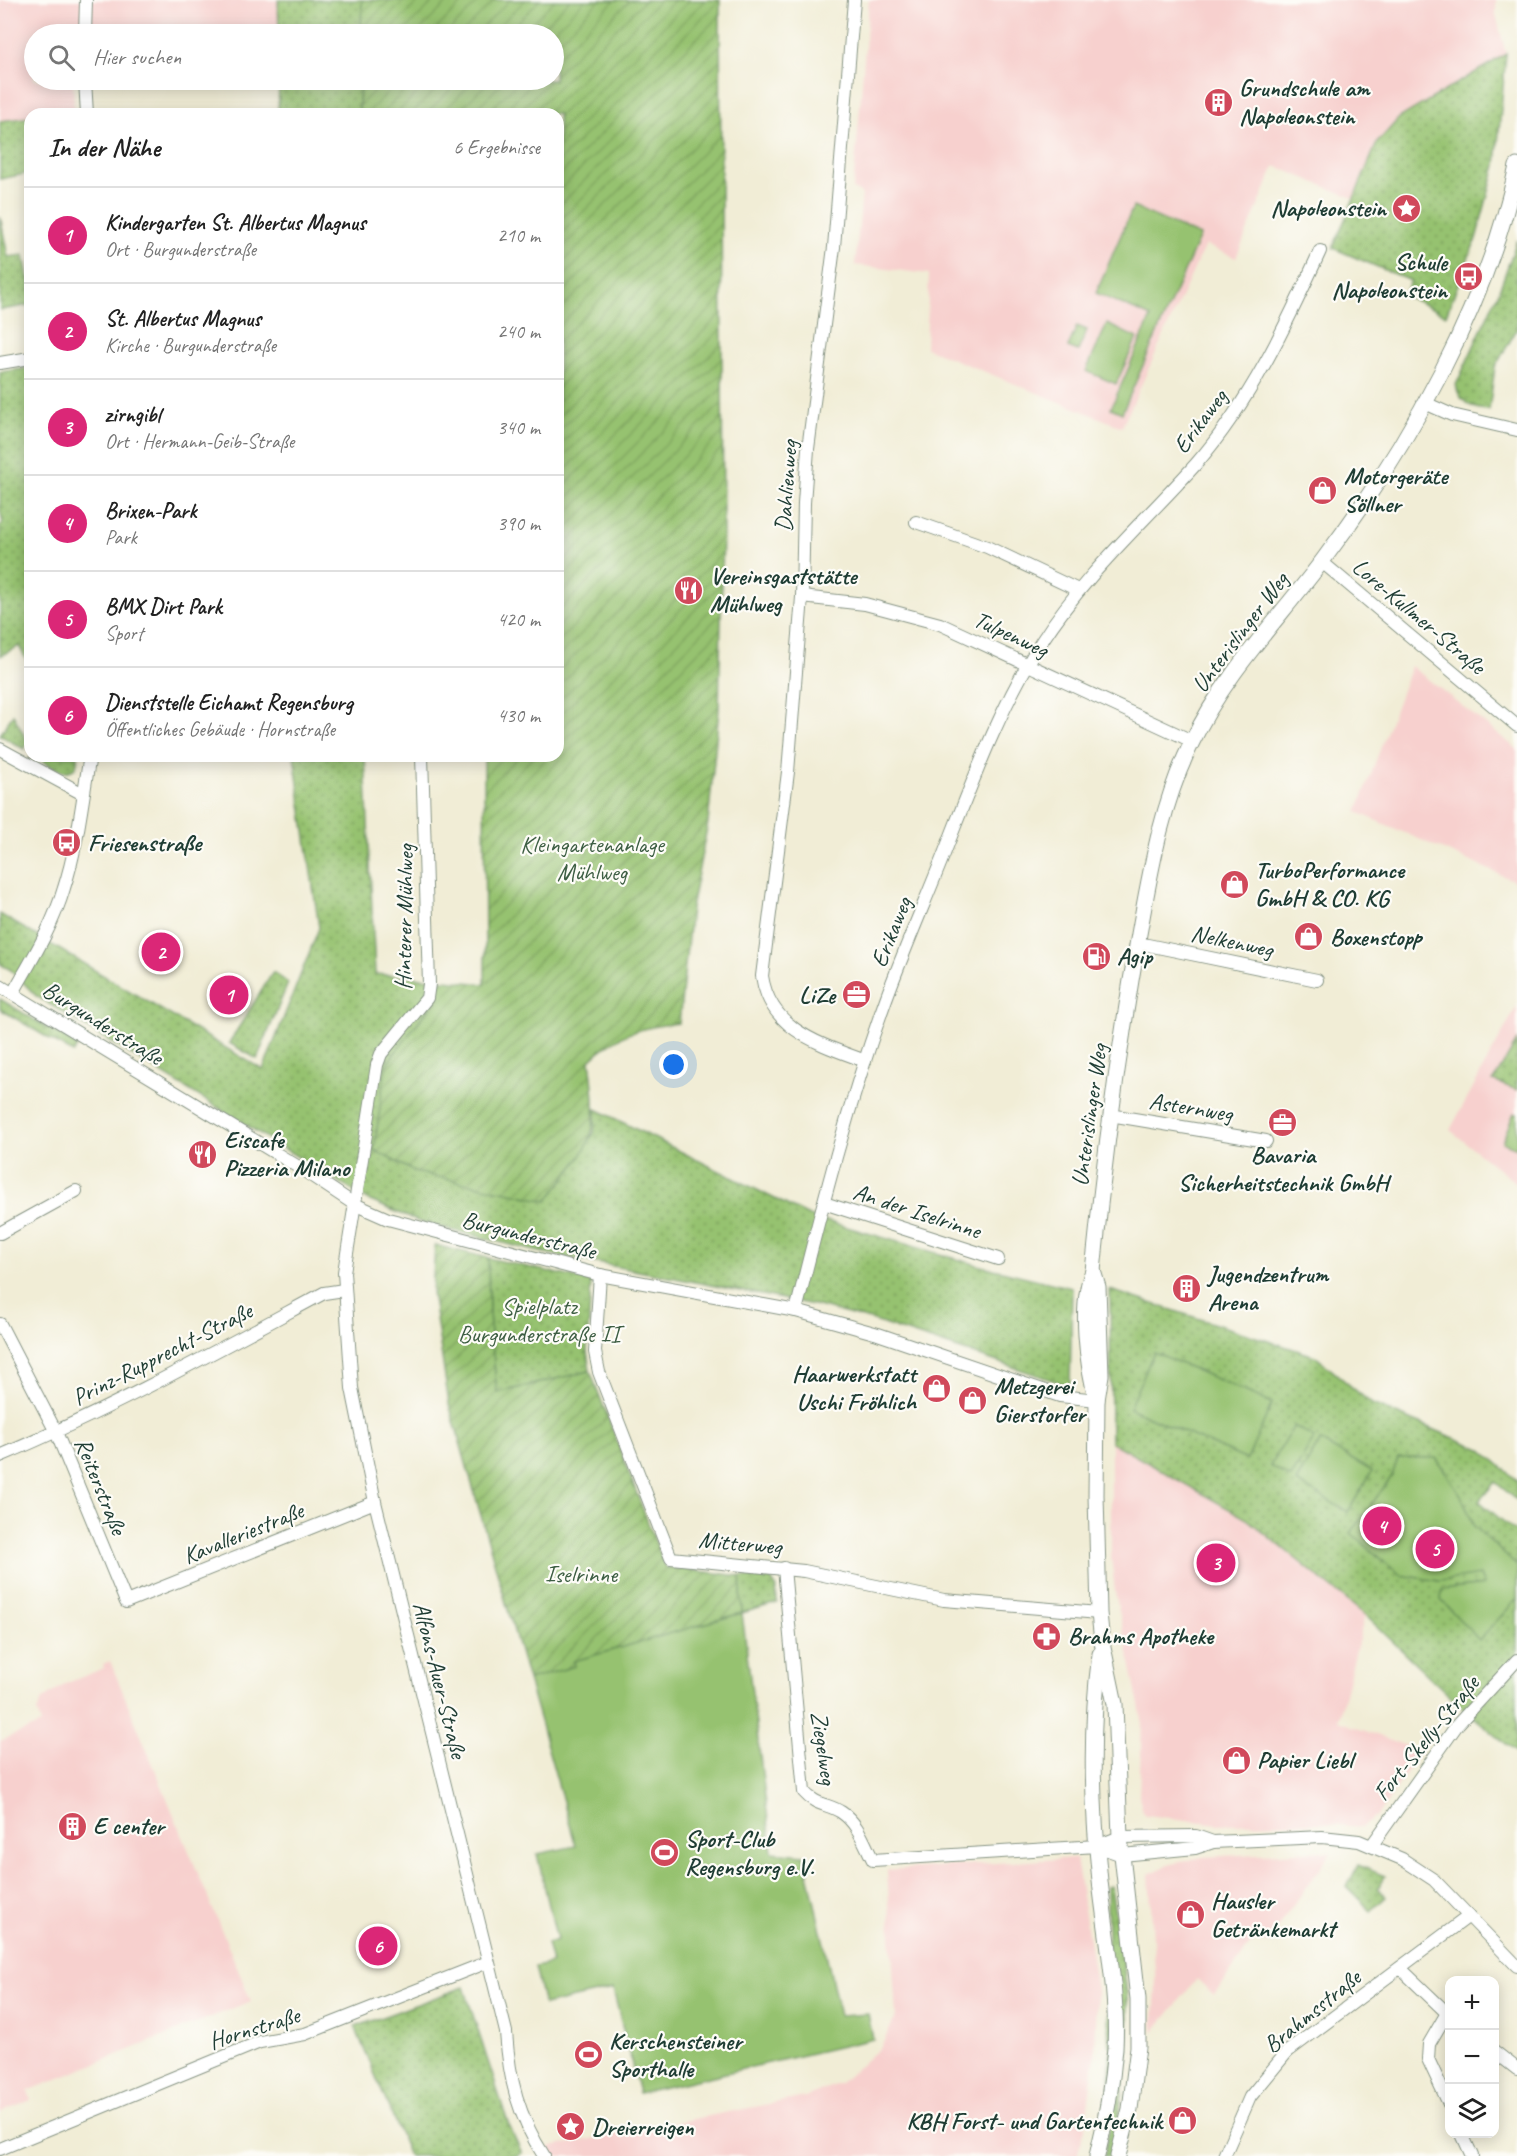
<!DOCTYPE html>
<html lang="de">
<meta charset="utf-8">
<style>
body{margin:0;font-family:Caveat,sans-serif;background:#f2f2f2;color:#222}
.controls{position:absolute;right:18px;bottom:18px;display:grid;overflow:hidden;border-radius:12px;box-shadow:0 3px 15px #0003}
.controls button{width:54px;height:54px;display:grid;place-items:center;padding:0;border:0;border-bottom:2px solid #e0e0e0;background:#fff;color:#222;font:30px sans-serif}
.you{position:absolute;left:674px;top:1065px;width:21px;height:21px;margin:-15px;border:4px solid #fff;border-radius:50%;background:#1a73e8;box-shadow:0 0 0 9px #1a73e833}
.badge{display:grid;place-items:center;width:39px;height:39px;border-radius:50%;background:#db2777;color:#fff;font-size:20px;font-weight:700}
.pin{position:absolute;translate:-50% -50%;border:3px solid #fff;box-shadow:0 2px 6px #0006}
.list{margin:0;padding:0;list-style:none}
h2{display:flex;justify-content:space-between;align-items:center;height:78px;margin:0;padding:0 24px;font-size:26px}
h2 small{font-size:20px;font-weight:400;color:#767676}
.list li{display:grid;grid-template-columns:39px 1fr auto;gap:18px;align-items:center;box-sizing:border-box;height:96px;padding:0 24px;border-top:2px solid #e0e0e0}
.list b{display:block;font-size:22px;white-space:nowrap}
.list p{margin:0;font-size:20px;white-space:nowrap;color:#767676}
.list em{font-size:20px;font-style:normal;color:#767676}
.icon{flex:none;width:33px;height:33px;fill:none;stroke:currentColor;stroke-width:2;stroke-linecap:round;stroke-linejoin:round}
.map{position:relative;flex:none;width:1517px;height:2156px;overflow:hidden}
.search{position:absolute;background:#fff;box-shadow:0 3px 15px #0003;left:24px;top:24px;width:540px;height:66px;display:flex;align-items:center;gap:15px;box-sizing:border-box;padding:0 21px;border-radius:33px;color:#767676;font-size:22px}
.panel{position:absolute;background:#fff;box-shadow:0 3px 15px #0003;left:24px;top:108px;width:540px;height:654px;border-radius:18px}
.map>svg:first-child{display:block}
</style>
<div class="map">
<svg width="1517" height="2156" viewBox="0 0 1517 2156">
<defs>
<pattern id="grass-dots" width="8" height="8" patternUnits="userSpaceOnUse" patternTransform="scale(1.5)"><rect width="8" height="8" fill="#96c270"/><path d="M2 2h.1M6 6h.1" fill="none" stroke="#7a9f5d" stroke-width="1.8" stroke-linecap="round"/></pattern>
<pattern id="garden-furrows" width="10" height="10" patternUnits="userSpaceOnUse" patternTransform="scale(1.5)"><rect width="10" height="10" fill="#96c270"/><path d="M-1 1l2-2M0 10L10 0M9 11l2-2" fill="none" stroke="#7a9f5d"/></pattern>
</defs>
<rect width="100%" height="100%" fill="#fdfcf7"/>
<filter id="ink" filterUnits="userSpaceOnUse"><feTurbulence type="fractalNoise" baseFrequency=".0167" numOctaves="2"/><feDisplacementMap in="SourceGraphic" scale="12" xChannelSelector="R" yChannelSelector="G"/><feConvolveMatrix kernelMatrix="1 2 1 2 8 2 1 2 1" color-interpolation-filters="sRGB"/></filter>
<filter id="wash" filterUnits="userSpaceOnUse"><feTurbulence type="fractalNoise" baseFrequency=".008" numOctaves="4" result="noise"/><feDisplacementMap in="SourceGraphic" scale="24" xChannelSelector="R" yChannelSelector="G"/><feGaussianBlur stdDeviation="1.35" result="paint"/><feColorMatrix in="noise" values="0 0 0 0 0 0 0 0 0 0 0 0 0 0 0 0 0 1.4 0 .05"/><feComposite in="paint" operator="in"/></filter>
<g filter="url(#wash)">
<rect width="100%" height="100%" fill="#f1edd6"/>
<g fill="#f7d0ce">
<path d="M0 0H278L279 34H34V80H73L74 114H30V173L0 179Z"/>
<path d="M869 0H1496V15L1506 54 1399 118 1377 143 1353 198 1275 166 1236 258 1205 245 1122 427 926 348 929 274 855 265 862 194 853 189Z"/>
<path d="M1411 666 1517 749V882L1357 812Z"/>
<path d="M1517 1006V1184L1450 1130Z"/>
<path d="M1111 1442 1247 1519 1365 1615 1338 1721 1420 1751 1385 1806 1370 1822 1361 1827 1320 1823 1218 1824 1146 1815 1143 1812 1139 1796 1142 1719 1115 1592 1111 1556Z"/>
<path d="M110 1661 251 2001 28 2091 31 2100 0 2113V1741L41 1724 37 1712 42 1700 65 1684 104 1668 103 1664Z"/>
<path d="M1319 1851 1331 1853 1266 1943 1256 1937 1214 1995 1197 1979 1153 2033 1156 1987 1149 1874 1168 1865 1202 1857Z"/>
<path d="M1076 1858 1097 1990 1095 2055 1085 2129 1077 2156H551L546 2148 805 2097 840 2083 881 2047 896 2016 887 1870Z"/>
</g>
<g fill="url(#grass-dots)" stroke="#5a8052" stroke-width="1.5">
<path d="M278 0H362L361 34H279Z"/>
<path d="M1506 54 1496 165 1476 239 1446 315 1404 295 1411 281 1333 248 1377 143 1399 118Z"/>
<path d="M279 80H360L359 114H278Z"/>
<path d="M30 117V173L0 179V121Z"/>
<path d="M0 216 8 257 24 255 28 278H30V305L0 310Z"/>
<path d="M1517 240V329L1495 367 1489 410C1473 410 1459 402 1456 385L1499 291Z"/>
<path d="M30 368V667L19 646 0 656V525L3 524 0 509V372Z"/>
<path d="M13 714 28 743 24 749 0 735Z"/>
<path d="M35 756H78L76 767C63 779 48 763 35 756Z"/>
<path d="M294 756H365L375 974 435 979 434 1001 386 1065 488 1187 547 1201 594 1133 596 1109 809 1216 981 1266 1072 1288 1070 1386 874 1321 814 1305 535 1251 420 1222 368 1200 36 996 11 970 0 964V914L263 1070 319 928Z"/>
<path d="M273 972 288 983 257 1059 229 1043Z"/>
<path d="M0 999 78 1046 73 1053 0 1009Z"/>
<path d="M1517 1041V1090L1493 1081Z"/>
<path d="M488 1258 591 1281 587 1351 590 1371 497 1393 489 1314Z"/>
<path d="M1110 1290 1315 1356 1372 1404 1481 1449 1517 1480V1500L1495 1482 1479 1501 1517 1533V1753L1458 1704 1365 1615 1247 1519 1111 1442Z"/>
<path d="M740 1576 771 1579 776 1587 777 1603 742 1613Z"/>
<path d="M1358 1865 1385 1876 1378 1888 1386 1897 1371 1911 1347 1887Z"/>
<path d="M1111 1886C1116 1923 1124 1959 1127 1996 1131 2050 1122 2104 1110 2156H1104L1111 2121 1107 1887Z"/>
<path d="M464 1987 508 2123 522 2153 515 2156H409L355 2027Z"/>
</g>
<g fill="url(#garden-furrows)" stroke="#5a8052" stroke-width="1.5">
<path d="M362 0H720L723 531 719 709 708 823 691 908 679 1023C642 1027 617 1033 590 1060 600 1140 595 1139 547 1201L415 1172 374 1150 386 1065 434 1001 435 979 485 984 484 756H558V114H359L360 80H554V34H361Z"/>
<path d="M435 1245 488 1258 489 1314 497 1393 590 1371 665 1567 740 1576 742 1613 575 1661 576 1666 528 1680 449 1404 432 1292Z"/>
</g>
<g fill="#96c270" stroke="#5a8052" stroke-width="1.5">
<path d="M1133 207 1200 236 1122 413 1111 408 1151 317 1096 293Z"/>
<path d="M1107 324 1137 338 1116 384 1086 371Z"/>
<path d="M1077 326 1087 330 1078 351 1068 347Z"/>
<path d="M1514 1113 1517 1114V1148L1502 1142Z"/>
<path d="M1154 1352 1272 1403 1247 1460 1129 1408Z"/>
<path d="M1294 1426 1314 1438 1291 1478 1270 1466Z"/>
<path d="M1320 1441 1372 1471 1348 1512 1296 1482Z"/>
<path d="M1398 1458H1436L1461 1495 1474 1526 1517 1566V1599L1479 1640 1441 1600 1442 1590 1484 1585 1480 1575 1440 1581 1400 1575 1351 1533 1392 1476Z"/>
<path d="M742 1613 772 1852 804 1855 840 2016 868 2014 873 2039 639 2093 613 1989 544 2005 535 1967 552 1963 547 1943 557 1940 537 1854 576 1846 528 1680 575 1666 574 1661Z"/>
</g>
</g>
<g filter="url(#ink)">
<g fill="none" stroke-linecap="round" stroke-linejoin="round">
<defs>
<g id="minor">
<path d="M854 0 834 247 808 449 804 503 802 597 788 772 762 976C770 1030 820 1044 865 1061"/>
<path d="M85 34 86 0"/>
<path d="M85 80 87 114"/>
<path d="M0 363 30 358"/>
<path d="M1425 403 1452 415 1517 430"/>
<path d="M916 522 987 547 1078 590"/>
<path d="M1322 562 1517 726"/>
<path d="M802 597 865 604 940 624 1192 741"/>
<path d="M0 749 83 794"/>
<path d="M422 756 429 984 427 998 381 1054 377 1065 344 1272 352 1388 375 1502 506 2032C509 2079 518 2116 544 2156"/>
<path d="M1138 943 1317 980"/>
<path d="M0 986 300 1168 354 1204 388 1219 600 1275 796 1311 878 1334 1060 1396 1097 1400"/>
<path d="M13 993C32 959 53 926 64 888 78 845 82 800 90 756"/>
<path d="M1110 1115 1266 1141"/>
<path d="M824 1203 998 1259"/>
<path d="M0 1233 76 1191"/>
<path d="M600 1275 595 1352 599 1372 671 1558 804 1571 944 1600 1099 1613"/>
<path d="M796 1311C822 1206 849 1101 886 999 904 950 925 902 944 854 972 783 1001 704 1042 641 1085 574 1143 523 1196 464 1250 402 1286 326 1320 251"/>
<path d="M0 1324 56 1432 126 1602 375 1502"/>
<path d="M0 1456C112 1409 218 1350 324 1293L344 1290"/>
<path d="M784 1568 804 1792C815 1805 828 1804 841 1812 858 1823 864 1843 873 1860L1097 1846 1120 1837 1196 1836 1213 1842"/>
<path d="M1372 1845 1457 1725 1517 1660"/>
<path d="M1097 1846 1122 1855 1195 1848 1213 1842 1322 1837 1359 1841 1402 1859 1434 1880 1517 1966"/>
<path d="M1400 1968 1447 2013"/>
<path d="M1450 2015 1447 2013 1429 2044 1428 2059 1450 2106"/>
<path d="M1494 2051 1517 2069"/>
<path d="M1462 2134 1472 2156"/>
<path d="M0 2149 260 2042 305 2034 488 1962"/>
<path d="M1224 2156 1250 2097 1287 2052 1469 1916"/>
</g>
<g id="tertiary">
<path d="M1093 1271 1098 1287 1101 1375 1097 1400 1096 1495 1099 1613 1102 1642 1115 1704 1120 1837 1138 1999V2047L1130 2109 1118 2156"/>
<path d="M1097 1400C1087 1366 1079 1304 1093 1271 1104 1158 1119 1046 1139 934 1151 868 1162 802 1192 742 1225 673 1278 620 1323 560 1408 447 1488 305 1517 166"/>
<path d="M1097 2156C1106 2120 1112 2085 1115 2048 1118 1993 1106 1936 1100 1881 1092 1806 1090 1728 1100 1654"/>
</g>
</defs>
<use href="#minor" stroke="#889585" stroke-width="14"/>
<use href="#tertiary" stroke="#889585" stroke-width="17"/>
<use href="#minor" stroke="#fff" stroke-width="12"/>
<use href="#tertiary" stroke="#fff" stroke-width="15"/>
</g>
</g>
<defs>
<symbol id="building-disc" viewBox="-11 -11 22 22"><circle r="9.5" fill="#d1495b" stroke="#fdfcf7"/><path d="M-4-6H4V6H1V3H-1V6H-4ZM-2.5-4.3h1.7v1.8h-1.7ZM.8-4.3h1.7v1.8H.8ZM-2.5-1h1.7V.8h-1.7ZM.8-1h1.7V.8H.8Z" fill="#fff"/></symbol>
<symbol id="sight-disc" viewBox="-11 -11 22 22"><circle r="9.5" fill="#d1495b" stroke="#fdfcf7"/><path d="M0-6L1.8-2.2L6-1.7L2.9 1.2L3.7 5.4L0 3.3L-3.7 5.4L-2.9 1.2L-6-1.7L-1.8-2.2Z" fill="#fff"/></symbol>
<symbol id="bus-disc" viewBox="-11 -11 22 22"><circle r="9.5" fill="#d1495b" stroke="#fdfcf7"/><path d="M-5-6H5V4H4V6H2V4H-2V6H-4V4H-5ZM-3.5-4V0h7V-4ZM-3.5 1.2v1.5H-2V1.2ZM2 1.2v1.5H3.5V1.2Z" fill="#fff"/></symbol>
<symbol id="shop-disc" viewBox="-11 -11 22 22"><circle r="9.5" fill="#d1495b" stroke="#fdfcf7"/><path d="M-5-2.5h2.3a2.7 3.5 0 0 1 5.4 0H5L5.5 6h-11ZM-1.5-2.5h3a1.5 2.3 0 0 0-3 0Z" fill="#fff"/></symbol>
<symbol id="restaurant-disc" viewBox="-11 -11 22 22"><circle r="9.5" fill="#d1495b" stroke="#fdfcf7"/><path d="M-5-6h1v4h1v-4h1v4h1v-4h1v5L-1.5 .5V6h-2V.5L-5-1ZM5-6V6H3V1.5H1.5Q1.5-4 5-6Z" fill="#fff"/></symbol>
<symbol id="fuel-disc" viewBox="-11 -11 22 22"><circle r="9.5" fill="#d1495b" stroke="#fdfcf7"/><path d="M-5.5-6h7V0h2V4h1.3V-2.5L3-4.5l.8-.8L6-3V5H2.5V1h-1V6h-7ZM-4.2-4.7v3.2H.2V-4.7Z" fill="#fff"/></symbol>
<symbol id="office-disc" viewBox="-11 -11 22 22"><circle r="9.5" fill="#d1495b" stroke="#fdfcf7"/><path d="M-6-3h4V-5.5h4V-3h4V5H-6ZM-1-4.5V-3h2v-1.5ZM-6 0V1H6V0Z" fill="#fff"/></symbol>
<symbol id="pharmacy-disc" viewBox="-11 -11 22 22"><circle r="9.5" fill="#d1495b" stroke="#fdfcf7"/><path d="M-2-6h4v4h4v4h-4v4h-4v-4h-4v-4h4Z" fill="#fff"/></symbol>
<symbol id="stadium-disc" viewBox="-11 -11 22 22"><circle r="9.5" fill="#d1495b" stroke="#fdfcf7"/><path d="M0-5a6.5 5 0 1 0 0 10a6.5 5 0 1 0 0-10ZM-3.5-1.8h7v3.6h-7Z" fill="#fff"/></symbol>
</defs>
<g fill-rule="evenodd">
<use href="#building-disc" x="1202" y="86" width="33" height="33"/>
<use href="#sight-disc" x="1390" y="192" width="33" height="33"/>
<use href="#bus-disc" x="1452" y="260" width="33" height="33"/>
<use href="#shop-disc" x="1306" y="474" width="33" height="33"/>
<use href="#restaurant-disc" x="672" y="574" width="33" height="33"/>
<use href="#bus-disc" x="50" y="826" width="33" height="33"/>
<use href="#shop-disc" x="1218" y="868" width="33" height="33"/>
<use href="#shop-disc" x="1292" y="920" width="33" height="33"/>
<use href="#fuel-disc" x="1080" y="940" width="33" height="33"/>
<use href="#office-disc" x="840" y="978" width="33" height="33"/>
<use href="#office-disc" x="1266" y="1106" width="33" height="33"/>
<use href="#restaurant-disc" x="186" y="1138" width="33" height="33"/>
<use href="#building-disc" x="1170" y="1272" width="33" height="33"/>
<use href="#shop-disc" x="920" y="1372" width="33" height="33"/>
<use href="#shop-disc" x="956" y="1384" width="33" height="33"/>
<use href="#pharmacy-disc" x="1030" y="1620" width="33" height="33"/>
<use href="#shop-disc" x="1220" y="1744" width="33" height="33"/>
<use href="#building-disc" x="56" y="1810" width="33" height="33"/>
<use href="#stadium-disc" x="648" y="1836" width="33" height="33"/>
<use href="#shop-disc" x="1174" y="1898" width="33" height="33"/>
<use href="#stadium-disc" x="572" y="2038" width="33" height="33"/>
<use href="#shop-disc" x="1166" y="2104" width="33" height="33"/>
<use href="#sight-disc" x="554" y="2110" width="33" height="33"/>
</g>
<g text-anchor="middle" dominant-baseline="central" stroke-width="4.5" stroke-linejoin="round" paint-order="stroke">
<g font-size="24" font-weight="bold" fill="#1f3d34" stroke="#fdfcf7" text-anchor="start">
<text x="1239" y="88">Grundschule am<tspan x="1239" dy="28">Napoleonstein</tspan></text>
<text x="1386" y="208" text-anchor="end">Napoleonstein</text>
<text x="1447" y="262" text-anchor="end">Schule<tspan x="1447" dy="28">Napoleonstein</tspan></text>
<text x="1344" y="476">Motorgeräte<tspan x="1344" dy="28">Söllner</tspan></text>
<text x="710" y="576">Vereinsgaststätte<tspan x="710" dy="28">Mühlweg</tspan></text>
<text x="88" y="843">Friesenstraße</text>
<text x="1255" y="870">TurboPerformance<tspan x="1255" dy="28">GmbH &amp; CO. KG</tspan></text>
<text x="1330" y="937">Boxenstopp</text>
<text x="1117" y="956">Agip</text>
<text x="835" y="995" text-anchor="end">LiZe</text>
<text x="224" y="1140">Eiscafe<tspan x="224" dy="28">Pizzeria Milano</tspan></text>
<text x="1283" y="1155" text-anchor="middle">Bavaria<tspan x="1283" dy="28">Sicherheitstechnik GmbH</tspan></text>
<text x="1208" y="1274">Jugendzentrum<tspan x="1208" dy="28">Arena</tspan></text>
<text x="916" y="1374" text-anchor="end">Haarwerkstatt<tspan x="916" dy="28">Uschi Fröhlich</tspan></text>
<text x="994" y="1386">Metzgerei<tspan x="994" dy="28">Gierstorfer</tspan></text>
<text x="1068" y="1636">Brahms Apotheke</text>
<text x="1257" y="1760">Papier Liebl</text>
<text x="93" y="1826">E center</text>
<text x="685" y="1839">Sport-Club<tspan x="685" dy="28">Regensburg e.V.</tspan></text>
<text x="1211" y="1901">Hausler<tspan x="1211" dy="28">Getränkemarkt</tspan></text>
<text x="609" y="2041">Kerschensteiner<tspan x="609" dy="28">Sporthalle</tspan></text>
<text x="1162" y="2121" text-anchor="end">KBH Forst- und Gartentechnik</text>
<text x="592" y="2127">Dreierreigen</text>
</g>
<g font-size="24" fill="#1f3d34" stroke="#fdfcf7">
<text transform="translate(1200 421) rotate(-53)">Erikaweg</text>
<text transform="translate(786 486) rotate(-86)">Dahlienweg</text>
<text transform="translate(1419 616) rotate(40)">Lore-Kullmer-Straße</text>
<text transform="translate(1240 632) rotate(-53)">Unterislinger Weg</text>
<text transform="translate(1011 634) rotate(25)">Tulpenweg</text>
<text transform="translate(404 917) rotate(-89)">Hinterer Mühlweg</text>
<text transform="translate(891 932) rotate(-68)">Erikaweg</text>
<text transform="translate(1232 941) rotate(12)">Nelkenweg</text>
<text transform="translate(103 1023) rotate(32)">Burgunderstraße</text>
<text transform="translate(1191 1107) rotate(9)">Asternweg</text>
<text transform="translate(1089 1115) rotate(-82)">Unterislinger Weg</text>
<text transform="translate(917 1211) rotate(18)">An der Iselrinne</text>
<text transform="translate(529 1235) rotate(14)">Burgunderstraße</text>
<text transform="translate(162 1354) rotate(-27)">Prinz-Rupprecht-Straße</text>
<text transform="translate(101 1486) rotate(68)">Reiterstraße</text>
<text transform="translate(243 1533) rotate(-22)">Kavalleriestraße</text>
<text transform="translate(740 1543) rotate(5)">Mitterweg</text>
<text transform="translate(440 1680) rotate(76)">Alfons-Auer-Straße</text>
<text transform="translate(1426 1738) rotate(-51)">Fort-Skelly-Straße</text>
<text transform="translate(824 1748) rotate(82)">Ziegelweg</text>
<text transform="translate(1312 2011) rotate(-39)">Brahmsstraße</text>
<text transform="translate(254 2028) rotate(-17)">Hornstraße</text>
</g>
<g font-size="24" fill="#3d5e43" stroke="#fdfcf7">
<text x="592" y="844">Kleingartenanlage<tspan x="592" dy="28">Mühlweg</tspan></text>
<text x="539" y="1306">Spielplatz<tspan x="539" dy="28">Burgunderstraße II</tspan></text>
<text x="581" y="1574">Iselrinne</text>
</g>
</g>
</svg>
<div class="controls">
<button>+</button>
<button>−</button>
<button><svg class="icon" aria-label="layers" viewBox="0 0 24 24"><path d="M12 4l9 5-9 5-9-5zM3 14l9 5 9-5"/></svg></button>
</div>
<div class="you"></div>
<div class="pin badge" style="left:229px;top:995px">1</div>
<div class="pin badge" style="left:161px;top:952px">2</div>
<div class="pin badge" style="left:1216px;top:1563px">3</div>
<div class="pin badge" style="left:1382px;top:1526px">4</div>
<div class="pin badge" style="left:1435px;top:1549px">5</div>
<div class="pin badge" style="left:378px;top:1946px">6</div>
<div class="search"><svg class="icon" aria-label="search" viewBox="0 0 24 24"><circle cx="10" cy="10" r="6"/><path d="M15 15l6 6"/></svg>Hier suchen</div>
<section class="panel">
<h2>In der Nähe<small>6 Ergebnisse</small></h2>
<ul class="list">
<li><span class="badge">1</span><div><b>Kindergarten St. Albertus Magnus</b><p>Ort · Burgunderstraße</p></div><em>210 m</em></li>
<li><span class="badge">2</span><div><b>St. Albertus Magnus</b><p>Kirche · Burgunderstraße</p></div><em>240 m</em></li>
<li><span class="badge">3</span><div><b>zirngibl</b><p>Ort · Hermann-Geib-Straße</p></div><em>340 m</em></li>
<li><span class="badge">4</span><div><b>Brixen-Park</b><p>Park</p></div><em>390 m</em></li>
<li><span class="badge">5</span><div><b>BMX Dirt Park</b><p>Sport</p></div><em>420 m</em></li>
<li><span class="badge">6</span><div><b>Dienststelle Eichamt Regensburg</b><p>Öffentliches Gebäude · Hornstraße</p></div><em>430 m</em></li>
</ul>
</section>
</div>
